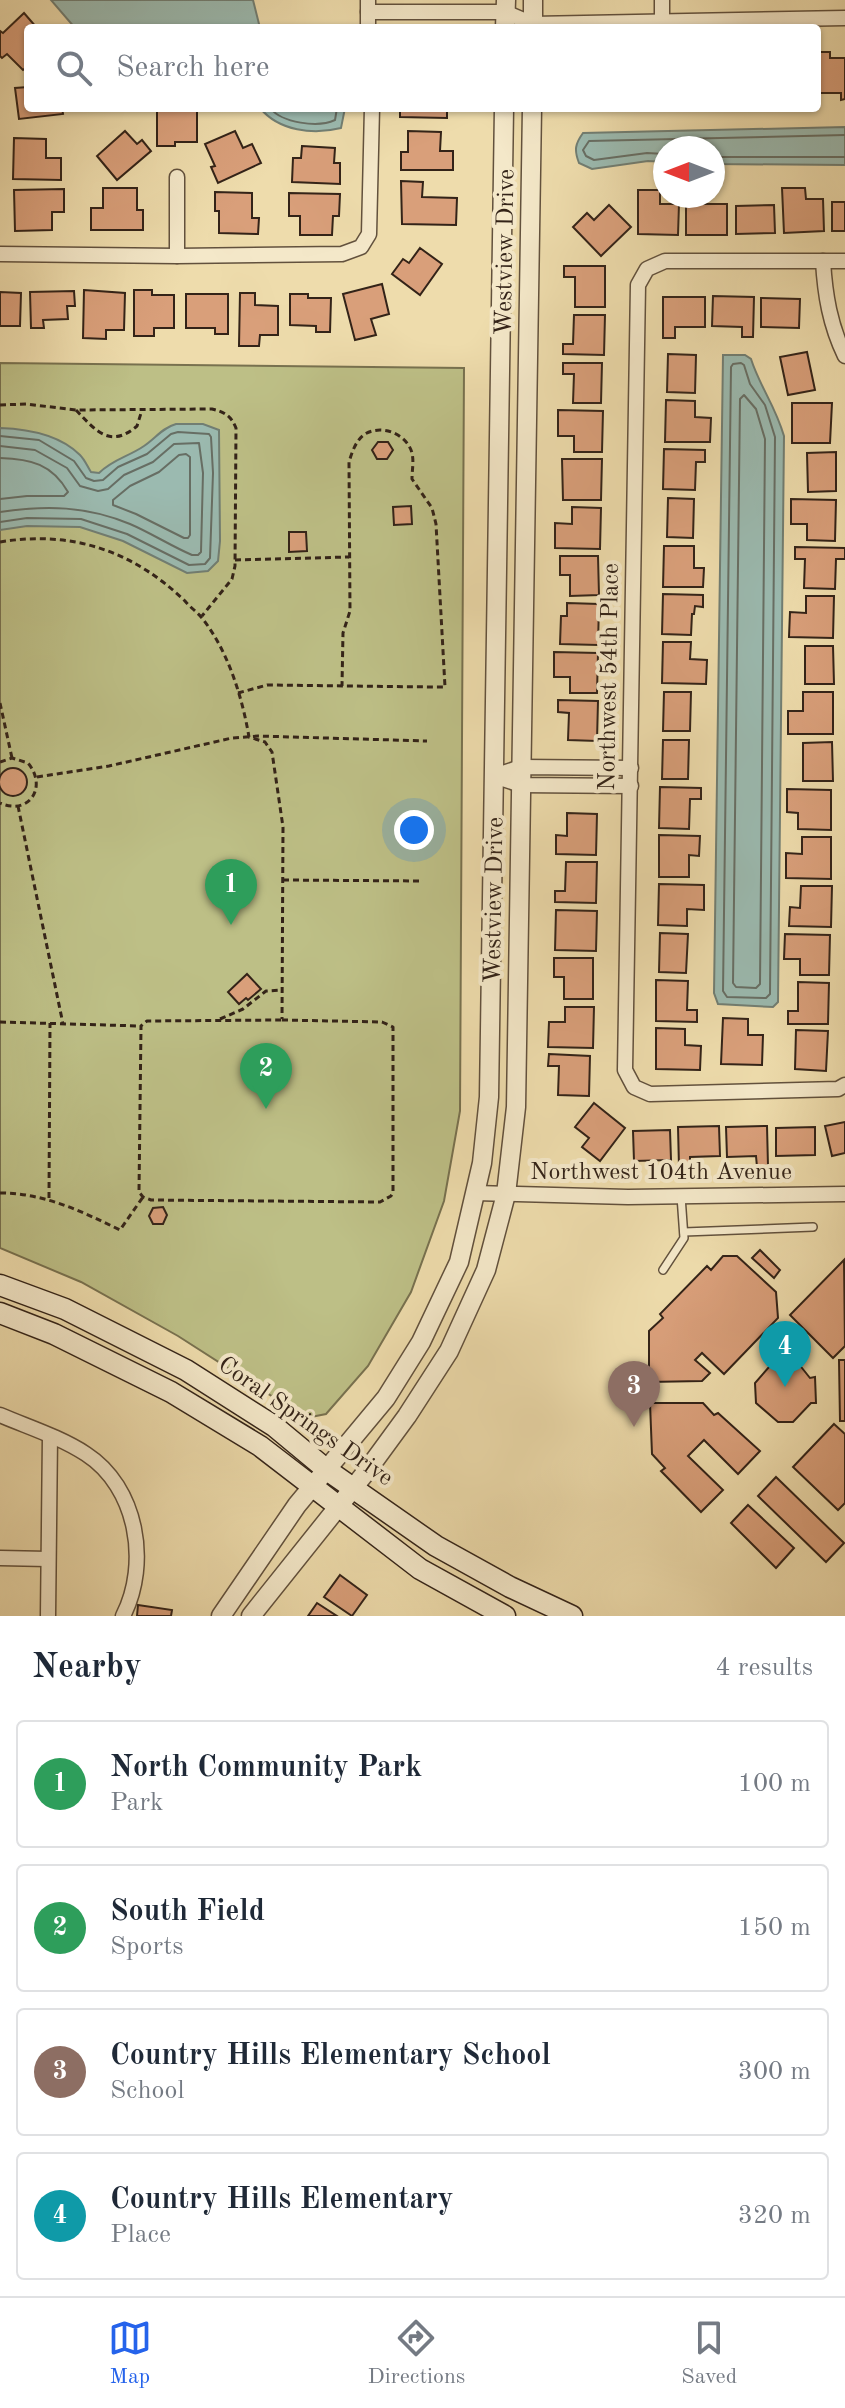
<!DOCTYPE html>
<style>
body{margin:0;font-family:"Old Standard TT",serif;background:#f6f6f7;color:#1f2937}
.compass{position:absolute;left:653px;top:136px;width:72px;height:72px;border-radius:50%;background:#fff;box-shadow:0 2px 6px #0004;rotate:270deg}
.you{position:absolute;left:414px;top:830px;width:28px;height:28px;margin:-20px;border:6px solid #fff;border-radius:50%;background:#1a73e8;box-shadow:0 0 0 12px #1a73e833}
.badge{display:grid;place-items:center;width:52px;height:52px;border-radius:50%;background:#2563eb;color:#fff;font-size:26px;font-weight:700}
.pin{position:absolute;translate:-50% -66px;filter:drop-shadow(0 2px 4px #0008)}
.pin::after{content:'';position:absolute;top:42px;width:28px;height:24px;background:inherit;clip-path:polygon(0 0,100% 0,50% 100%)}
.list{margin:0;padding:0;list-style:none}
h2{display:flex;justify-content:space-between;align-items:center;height:104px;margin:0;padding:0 32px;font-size:34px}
h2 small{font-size:26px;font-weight:400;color:#747a83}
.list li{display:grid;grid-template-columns:52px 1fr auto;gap:24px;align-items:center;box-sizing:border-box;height:128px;margin:0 16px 16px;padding:0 16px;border:2px solid #e0e1e3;border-radius:8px}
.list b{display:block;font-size:30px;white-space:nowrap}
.list p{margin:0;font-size:26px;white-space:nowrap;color:#747a83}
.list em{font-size:26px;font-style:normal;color:#747a83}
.icon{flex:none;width:44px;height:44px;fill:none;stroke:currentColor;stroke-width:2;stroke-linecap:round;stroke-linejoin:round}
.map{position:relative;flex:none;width:845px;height:1616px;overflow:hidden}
.search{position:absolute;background:#fff;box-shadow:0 2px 6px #0004;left:24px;right:24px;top:24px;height:88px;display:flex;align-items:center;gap:20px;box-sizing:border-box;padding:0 28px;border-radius:8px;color:#747a83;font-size:30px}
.sheet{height:680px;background:#fff}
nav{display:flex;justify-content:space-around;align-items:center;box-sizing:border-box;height:112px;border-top:2px solid #e0e1e3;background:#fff;font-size:22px;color:#747a83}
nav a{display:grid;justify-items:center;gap:4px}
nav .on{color:#2563eb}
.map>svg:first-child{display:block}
</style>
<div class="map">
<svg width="845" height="1616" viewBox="0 0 845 1616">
<rect width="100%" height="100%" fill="#eedcac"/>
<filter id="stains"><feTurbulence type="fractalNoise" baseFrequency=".0025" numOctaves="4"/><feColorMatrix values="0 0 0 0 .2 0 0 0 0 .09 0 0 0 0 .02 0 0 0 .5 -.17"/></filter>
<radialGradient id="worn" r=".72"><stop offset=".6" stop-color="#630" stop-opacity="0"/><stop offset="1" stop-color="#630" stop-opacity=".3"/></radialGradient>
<path fill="#bdbf86" stroke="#78714f" stroke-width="2" d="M0 363 464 368 460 1111 444 1201 411 1292 368 1366 326 1414 306 1418 178 1336 81 1282 0 1248Z"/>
<g fill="#9bbab0" stroke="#717e73" stroke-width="2">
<path d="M51 0H253L260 28H75Z"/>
<path d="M260 108H345L341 128C313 135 279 131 260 108Z"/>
<path d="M845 127V165L713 164V148H665V162L648 161 592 169 579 163C574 150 575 144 583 133Z"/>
<path d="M723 355H745L751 359C760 387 775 405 784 436L778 1002 773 1007 718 1004 714 993Z"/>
<path d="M176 424H203L219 430 220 541 218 561 208 571 187 573 123 541 80 527 27 526 0 530V428C28 429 59 434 80 455 85 460 87 466 91 472L99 473C113 459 128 457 144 446 156 438 162 428 176 424Z"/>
</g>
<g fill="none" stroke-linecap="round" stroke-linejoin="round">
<g stroke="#676e64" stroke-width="2">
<path d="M270 108C282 123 318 128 335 120L337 108"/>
<path d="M665 154 647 153 594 160 586 156 583 150 589 141 845 135"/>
<path d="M713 157H845"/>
<path d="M741 363 744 365 750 384 765 405 775 437 770 994 766 998 727 997 723 991 731 367 733 364Z"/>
<path d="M744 395 756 409 765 439 760 984 756 988 736 987 733 983 740 399Z"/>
<path d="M0 436 39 440 74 461 86 478 94 481 103 480 118 467 147 454 171 434 178 432 209 434 211 437 213 473 210 558 205 564 189 565 127 534 81 519 27 518 0 522"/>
<path d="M0 446 35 450 67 468 80 486 98 491 108 489 124 475 153 462 174 444 199 443 203 473 201 552 198 555H192C171 546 151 533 130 524 86 506 47 505 0 512"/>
<path d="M186 454 190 457V535L188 538H184L136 514 113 505V500L130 486 159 472 179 455Z"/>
<path d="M0 458C31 459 52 464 68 492L64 496H27L0 499"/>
</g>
</g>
<g fill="#d99f7a" stroke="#332318" stroke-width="2">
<path d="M24 13 37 28H28V66L23 70 7 54 2 58 0 56V31L3 33Z"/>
<path d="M817 52H830V58H845V99L841 100V93H817Z"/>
<path d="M28 87V108H62L63 114 19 119 15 88Z"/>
<path d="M157 108H197V142H175V146H157Z"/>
<path d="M400 108H447V118L400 117Z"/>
<path d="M125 131 137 144 142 140 151 151 117 180 97 156Z"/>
<path d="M235 131 243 148 252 144 261 163 218 183 211 167 215 166 205 144Z"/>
<path d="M408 131 441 132 440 151H453V170H401V152H408Z"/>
<path d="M14 138 46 139V158H61V180L13 179Z"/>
<path d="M302 146 335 148 334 163H340V184L292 182 293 158H301Z"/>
<path d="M401 181 423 182 422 197 457 198 456 225 402 224Z"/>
<path d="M103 188H137V210H143V230H91V208H103Z"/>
<path d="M782 188H805L806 199H823L824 231 784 233Z"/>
<path d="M64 189V212H52V230L15 231 14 190Z"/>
<path d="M638 190H660V204H679L678 235 638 234Z"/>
<path d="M215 192 252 193V218H259L258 234 219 233V211H215Z"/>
<path d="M289 193 340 194 339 216H333L332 235H300V216H289Z"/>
<path d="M686 196H697V204H727V235H686Z"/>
<rect x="832" y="202" width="13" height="29"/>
<path d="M609 205 631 227 601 256 573 227 587 213 594 220Z"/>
<path d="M774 205 775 233 736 234V206Z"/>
<path d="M420 248 442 264 420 295 392 274 403 259 409 263Z"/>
<path d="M564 266H605V307H575V277H564Z"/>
<path d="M382 284 389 314 371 319 376 335 355 340 343 294Z"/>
<path d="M84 290 125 293 124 330H106V339L83 338Z"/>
<path d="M134 290H152V295H174V328H154V336H134Z"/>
<path d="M74 291 75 306H67L68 319 43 320 44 328H31L30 292Z"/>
<path d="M0 292 21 293 20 326H0Z"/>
<path d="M240 293H255V305L278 306V335H260L259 346H239Z"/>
<path d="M186 294H228V334H215V328H186Z"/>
<path d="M290 294H308V298H331L330 332H316V326L290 325Z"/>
<path d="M713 296 754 297 753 337H742V327L712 326Z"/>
<path d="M663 297H705V327H675V338H663Z"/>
<path d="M761 298 800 299 799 328 761 327Z"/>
<path d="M574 315H605L604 355 563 354V344H573Z"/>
<path d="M807 352 815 390 788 395 780 357Z"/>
<path d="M668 354 696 355 695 393 667 392Z"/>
<path d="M563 363H602L601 403H573L574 374H563Z"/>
<path d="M666 400 695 401V417L711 418 710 442H665Z"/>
<path d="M792 403H832L830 443H792Z"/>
<path d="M558 410 603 411 602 452H574V436H558Z"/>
<path d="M378 442H388L393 450 387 459H377L372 450Z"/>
<path d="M664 449 705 450V462H696L695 490 663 489Z"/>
<path d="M836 452V491L808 492 807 453Z"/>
<path d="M562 459H602L601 500H563Z"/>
<path d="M668 498 694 499 693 538 667 537Z"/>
<path d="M791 499 836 500 835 541 807 540V524H791Z"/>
<path d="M411 506 412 524 394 525 393 507Z"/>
<path d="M572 507 601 508 600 549 555 548V523L572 524Z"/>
<path d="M289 532H306L307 551 289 552Z"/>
<path d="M664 546H694V568H704L703 587H663Z"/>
<path d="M795 547 845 548V559H836L835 589 804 588 805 559H795Z"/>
<path d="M560 556H598L599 595 570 596V575H560Z"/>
<path d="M663 594 703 595V607L695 606 694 614H692L691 635 662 634Z"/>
<path d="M806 596H834L833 638 789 637 790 612 806 613Z"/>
<path d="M567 603 599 604 598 645 560 644 561 616H567Z"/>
<path d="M663 642H691L690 659 707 660 706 684 662 683Z"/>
<path d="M805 646H833L834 684H805Z"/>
<path d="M554 652 598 653 597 693H570V677H554Z"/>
<path d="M664 692H691L690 731H663Z"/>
<path d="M803 692H833V734H788V711H803Z"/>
<path d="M558 700 598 701 597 741 568 740 569 713 558 712Z"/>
<path d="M663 740H689L688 779H662Z"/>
<path d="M832 742 833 781H803V743Z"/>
<circle cx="13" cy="782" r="14"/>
<path d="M660 787 701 788V799H690L689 829 659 828Z"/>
<path d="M787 789 831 790V830L798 829V813L787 812Z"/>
<path d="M567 813 597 814 596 855 556 854V835L567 836Z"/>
<path d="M659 835 700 836 699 856 689 855V877H659Z"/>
<path d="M802 837H831V879L786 878V853L802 854Z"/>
<path d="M566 862H597L596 903 555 902V891H565Z"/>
<path d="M659 884 704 885V910L687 909V926L658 925Z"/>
<path d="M801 886H832L831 927 789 926 790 907 800 908Z"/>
<path d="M556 910 597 911 596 951 555 950Z"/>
<path d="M660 933 688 934 686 973 659 972Z"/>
<path d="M785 934 830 935 829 975H800V959H784Z"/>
<path d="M554 958H593V999H564V977H554Z"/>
<path d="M247 974 261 989 248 1000 246 998 239 1004 228 992Z"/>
<path d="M656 980 688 981 687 1010H697V1022L656 1021Z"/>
<path d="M798 982 829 983 828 1024H788V1011H798Z"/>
<path d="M565 1007H594L593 1048 548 1047 549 1022H565Z"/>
<path d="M723 1018 748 1019V1035H763L762 1065 721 1064Z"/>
<path d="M656 1028 685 1029V1045L701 1046 700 1070 656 1069Z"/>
<path d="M796 1030 828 1031 826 1071 795 1069Z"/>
<path d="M549 1054 590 1056 589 1096 558 1095 559 1066H548Z"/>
<path d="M594 1103 625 1128 600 1161 582 1147 589 1138 575 1127Z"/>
<path d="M845 1122V1153L832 1156 825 1126Z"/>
<path d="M719 1126 720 1156 690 1157V1167H679L678 1127Z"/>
<path d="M767 1126 768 1166 757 1167 756 1156 727 1157 726 1127Z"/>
<path d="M815 1127V1155L776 1156V1128Z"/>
<path d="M670 1130 671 1160 634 1161 633 1131Z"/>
<path d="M163 1207 167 1215 163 1224H153L149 1216 153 1208Z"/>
<path d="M760 1250 780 1270 774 1278 752 1258Z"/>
<path d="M723 1256H737L776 1292 778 1318 724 1374 702 1353 695 1360 710 1373 702 1381 649 1382V1331L663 1318 660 1314 707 1266 711 1270Z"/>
<path d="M844 1260 845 1346 833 1358 790 1315Z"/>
<path d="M794 1358 810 1378 815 1377 816 1403H811L793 1422H778L756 1403 755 1383 776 1359Z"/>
<path d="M839 1360H845V1421H840Z"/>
<path d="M650 1403H703L714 1415 718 1413 760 1451 738 1474 704 1440 688 1456 723 1490 701 1512 661 1471 665 1468 652 1454Z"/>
<path d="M834 1424 845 1434V1503L838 1510 793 1467Z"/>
<path d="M776 1477 844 1543 826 1562 758 1496Z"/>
<path d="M748 1505 794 1548 776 1568 731 1523Z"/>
<path d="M340 1575 367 1595 352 1616 324 1597Z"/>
<path d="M317 1603 337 1616H308Z"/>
<path d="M138 1605 172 1610 171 1616H137Z"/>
</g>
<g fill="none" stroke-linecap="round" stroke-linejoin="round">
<defs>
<g id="service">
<path d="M684 1232 813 1227"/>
<path d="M663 1270 684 1238 681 1196"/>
</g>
<g id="minor">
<path d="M368 0V28"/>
<path d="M368 12H505L533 24"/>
<path d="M662 20V0"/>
<path d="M526 28 533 24 845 18"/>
<path d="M0 254 177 256 342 254 361 247 369 234 372 108"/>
<path d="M177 256V177"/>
<path d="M823 261C825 295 830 325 845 356"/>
<path d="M845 261H665L647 269 638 285 625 1070 634 1087 650 1094 838 1089 845 1085"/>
<path d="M494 776 521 767 631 768"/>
<path d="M494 776 521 785 631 786"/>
<path d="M476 1193 628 1197 845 1194"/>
<path d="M0 1415C28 1427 60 1437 86 1454 137 1487 150 1563 123 1616"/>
<path d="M0 1558 48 1559"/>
<path d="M48 1616 50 1436"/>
</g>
<g id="tertiary">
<path d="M505 28 506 0"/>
<path d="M533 28V0"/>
<path d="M221 1616 297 1505 386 1398 421 1342 459 1262 482 1163 489 1097 504 108"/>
<path d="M251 1616 366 1472 407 1416 449 1351 486 1270 506 1194 516 1107 532 108"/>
</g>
<g id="secondary">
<path d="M0 1285 65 1309 186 1370 274 1426 327 1470 436 1546 510 1587 572 1616"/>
<path d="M0 1313 54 1334 171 1392 260 1446 420 1569 505 1616"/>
</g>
</defs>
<use href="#service" stroke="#62513d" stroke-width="10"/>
<use href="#minor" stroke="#62513d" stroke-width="17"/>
<use href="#tertiary" stroke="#62513d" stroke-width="21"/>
<use href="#secondary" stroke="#332318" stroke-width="23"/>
<g stroke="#332318" stroke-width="3" stroke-dasharray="6 4" stroke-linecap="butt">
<path d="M0 405 26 404 76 410 212 409C225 412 231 416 236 428L235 566 232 579 202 616"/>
<path d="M76 410C96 431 110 449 137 426L142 410"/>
<path d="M0 542C72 530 133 551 185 601 190 607 197 612 202 618 228 651 242 696 249 737L265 742 272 752 283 827 282 1019"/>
<path d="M235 560 349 557"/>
<path d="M238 693 267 685 434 687H445L436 524 432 508 412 479C412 470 414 462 412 453 407 434 382 424 365 434 356 440 352 452 349 462L350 611 343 633 342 686"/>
<path d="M0 703 12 758"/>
<path d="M0 762 12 758 28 763C48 787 29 816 0 803"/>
<path d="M37 777 109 766 232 738 258 736 427 741"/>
<path d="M18 806 63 1024"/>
<path d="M283 880 423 881"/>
<path d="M220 1019 243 1009 266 991 282 990"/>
<path d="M282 1020 382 1022 393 1027V1191L391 1196 380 1202 151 1200 143 1197 139 1192 141 1026 147 1021Z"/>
<path d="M0 1022 140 1026"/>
<path d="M0 1193C44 1193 81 1211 120 1230L143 1197"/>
<path d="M49 1198 50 1023"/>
</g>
<use href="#service" stroke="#f4e8c9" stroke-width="7"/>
<use href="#minor" stroke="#f4e8c9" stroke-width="14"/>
<use href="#tertiary" stroke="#f4e8c9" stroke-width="18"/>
<use href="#secondary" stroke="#f4e8c9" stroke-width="20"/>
</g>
<g text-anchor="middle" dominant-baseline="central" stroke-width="8" stroke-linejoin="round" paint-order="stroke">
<g font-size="24" fill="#332318" stroke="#f4e8c9">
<text transform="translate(506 252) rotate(-89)">Westview Drive</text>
<text transform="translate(610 677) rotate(-89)">Northwest 54th Place</text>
<text transform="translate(495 900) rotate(-89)">Westview Drive</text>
<text x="661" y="1173">Northwest 104th Avenue</text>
<text transform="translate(305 1422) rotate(35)">Coral Springs Drive</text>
</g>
</g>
<rect width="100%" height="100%" filter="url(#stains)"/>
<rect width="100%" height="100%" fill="url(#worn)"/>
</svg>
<svg class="compass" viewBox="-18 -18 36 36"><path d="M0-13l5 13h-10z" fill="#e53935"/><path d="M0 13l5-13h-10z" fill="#747a83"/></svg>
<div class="you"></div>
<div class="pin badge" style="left:231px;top:925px;background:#2e9e5b">1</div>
<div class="pin badge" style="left:266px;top:1109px;background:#2e9e5b">2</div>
<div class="pin badge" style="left:634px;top:1427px;background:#8d6e63">3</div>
<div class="pin badge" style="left:785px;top:1387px;background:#0f9aa8">4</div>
<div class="search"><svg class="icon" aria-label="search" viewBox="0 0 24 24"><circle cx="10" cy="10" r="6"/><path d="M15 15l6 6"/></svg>Search here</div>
</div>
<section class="sheet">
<h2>Nearby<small>4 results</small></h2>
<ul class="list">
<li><span class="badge" style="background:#2e9e5b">1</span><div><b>North Community Park</b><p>Park</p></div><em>100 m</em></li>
<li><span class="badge" style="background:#2e9e5b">2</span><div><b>South Field</b><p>Sports</p></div><em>150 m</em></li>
<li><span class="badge" style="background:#8d6e63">3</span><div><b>Country Hills Elementary School</b><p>School</p></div><em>300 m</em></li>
<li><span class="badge" style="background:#0f9aa8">4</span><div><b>Country Hills Elementary</b><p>Place</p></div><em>320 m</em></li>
</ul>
</section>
<nav>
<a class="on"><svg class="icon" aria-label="map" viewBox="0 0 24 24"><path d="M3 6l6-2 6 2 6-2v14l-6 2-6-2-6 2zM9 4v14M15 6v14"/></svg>Map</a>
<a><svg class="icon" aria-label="directions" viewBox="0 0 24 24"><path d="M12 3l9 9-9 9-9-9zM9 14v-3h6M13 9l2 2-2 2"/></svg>Directions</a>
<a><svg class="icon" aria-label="saved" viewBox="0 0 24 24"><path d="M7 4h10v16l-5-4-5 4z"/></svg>Saved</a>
</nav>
